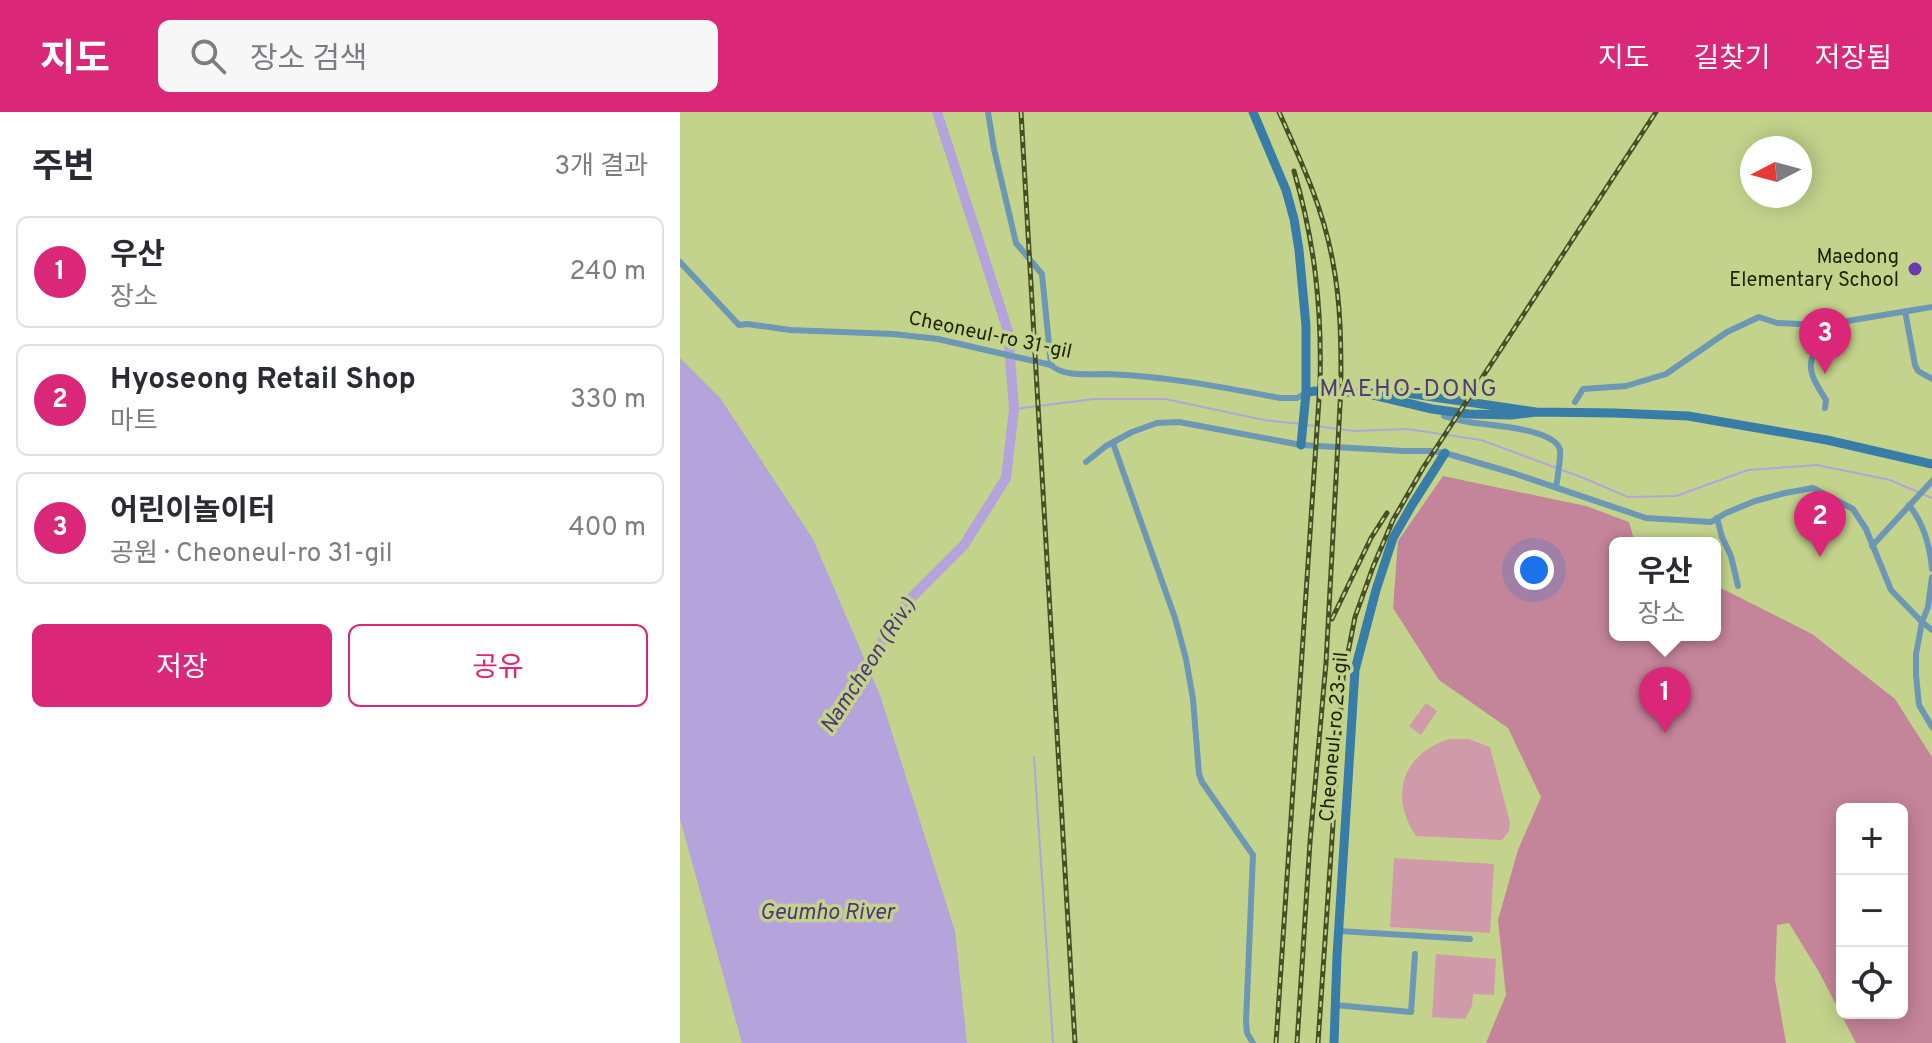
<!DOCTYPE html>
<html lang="ko">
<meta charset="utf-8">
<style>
body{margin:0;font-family:Overpass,"Noto Sans KR",sans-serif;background:#f7f7f7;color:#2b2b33}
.controls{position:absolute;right:24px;bottom:24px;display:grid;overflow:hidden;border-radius:12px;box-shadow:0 4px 20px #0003}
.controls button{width:72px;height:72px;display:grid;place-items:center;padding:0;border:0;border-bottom:2px solid #e1e1e2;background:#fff;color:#2b2b33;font:40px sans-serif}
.compass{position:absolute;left:1060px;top:24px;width:72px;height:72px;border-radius:50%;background:#fff;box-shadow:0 4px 20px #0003;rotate:264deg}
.you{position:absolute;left:854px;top:458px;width:28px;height:28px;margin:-20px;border:6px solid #fff;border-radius:50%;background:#1a73e8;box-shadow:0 0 0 12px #1a73e833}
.badge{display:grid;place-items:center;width:52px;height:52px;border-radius:50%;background:#db2777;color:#fff;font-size:26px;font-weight:700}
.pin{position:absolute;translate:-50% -66px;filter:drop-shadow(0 2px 4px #0008)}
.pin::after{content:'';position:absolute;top:42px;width:28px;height:24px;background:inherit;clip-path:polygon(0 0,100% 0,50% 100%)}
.popup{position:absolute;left:929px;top:425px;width:112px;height:104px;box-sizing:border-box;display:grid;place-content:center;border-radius:12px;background:#fff;filter:drop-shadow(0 2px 6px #0005);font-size:26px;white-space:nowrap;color:#7c7c81}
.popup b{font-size:30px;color:#2b2b33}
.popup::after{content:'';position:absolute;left:50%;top:100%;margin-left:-16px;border:16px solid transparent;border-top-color:#fff}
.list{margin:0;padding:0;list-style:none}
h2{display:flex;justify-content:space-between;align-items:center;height:104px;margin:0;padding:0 32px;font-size:34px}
h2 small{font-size:26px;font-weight:400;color:#7c7c81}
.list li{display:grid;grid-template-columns:52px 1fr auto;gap:24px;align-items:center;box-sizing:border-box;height:112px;margin:0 16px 16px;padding:0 16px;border:2px solid #e1e1e2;border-radius:12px}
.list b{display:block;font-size:30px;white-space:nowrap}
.list p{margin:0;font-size:26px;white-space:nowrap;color:#7c7c81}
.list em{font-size:26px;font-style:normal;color:#7c7c81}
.actions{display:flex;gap:16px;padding:24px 32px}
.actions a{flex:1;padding:18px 0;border:2px solid #db2777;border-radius:12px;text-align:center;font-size:28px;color:#db2777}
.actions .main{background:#db2777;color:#fff}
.icon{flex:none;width:44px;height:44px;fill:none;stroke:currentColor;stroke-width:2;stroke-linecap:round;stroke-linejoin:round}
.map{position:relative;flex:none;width:1252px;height:931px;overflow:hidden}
header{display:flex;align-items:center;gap:48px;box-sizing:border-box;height:112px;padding:0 40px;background:#db2777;color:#fff}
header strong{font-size:38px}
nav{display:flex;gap:44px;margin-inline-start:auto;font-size:28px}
.search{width:560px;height:72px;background:#f7f7f7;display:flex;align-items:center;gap:20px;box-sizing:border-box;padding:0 28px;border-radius:12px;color:#7c7c81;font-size:30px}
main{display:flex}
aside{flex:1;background:#fff}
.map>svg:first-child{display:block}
</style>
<header>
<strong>지도</strong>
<div class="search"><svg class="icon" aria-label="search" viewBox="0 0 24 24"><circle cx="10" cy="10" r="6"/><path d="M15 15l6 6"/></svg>장소 검색</div>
<nav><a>지도</a><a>길찾기</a><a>저장됨</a></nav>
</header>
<main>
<aside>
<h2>주변<small>3개 결과</small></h2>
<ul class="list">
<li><span class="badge">1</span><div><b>우산</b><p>장소</p></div><em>240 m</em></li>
<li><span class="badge">2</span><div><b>Hyoseong Retail Shop</b><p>마트</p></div><em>330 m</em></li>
<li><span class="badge">3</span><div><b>어린이놀이터</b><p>공원 · Cheoneul-ro 31-gil</p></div><em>400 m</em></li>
</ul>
<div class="actions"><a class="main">저장</a><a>공유</a></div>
</aside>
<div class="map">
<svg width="1252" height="931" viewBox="0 0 1252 931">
<rect width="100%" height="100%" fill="#c3d38b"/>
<g fill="#d09aaa">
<path d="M746 591 757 599 741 623 729 614Z"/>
<path d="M769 627H789L810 635 830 710 829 719 822 728 736 724C709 684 722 642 769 627Z"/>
<path d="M714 746 814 752 810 821 710 815Z"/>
<path d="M756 842 816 847 814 883 793 882 792 894 785 907 752 905Z"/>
</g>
<path fill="#c48499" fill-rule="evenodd" d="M763 364 906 394 949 410 955 431H935V523H1035V473L1132 522 1215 587 1252 645V931H1176L1139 860 1109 811 1097 813 1095 868 1106 931H806L826 883 818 808 838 738 861 685 828 616 759 568 713 496 718 429ZM1162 697H1222V901H1162Z"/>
<path fill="#b5a3dc" d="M0 246 41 287 133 427 200 583 275 819 287 931H62L0 707Z"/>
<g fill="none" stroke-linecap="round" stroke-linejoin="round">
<g stroke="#b5a3dc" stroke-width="2">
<path d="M334 297 414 287H485L584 308 621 312"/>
<path d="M627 313 674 319 727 317 801 328 901 365 948 385 996 384 1068 358 1137 353 1210 368 1252 386"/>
<path d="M354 645 373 931"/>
</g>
<path stroke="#b5a3dc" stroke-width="10" d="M181 565 223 494 284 433 326 366 334 297 328 219 257 0"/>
<g stroke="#6c97b5" stroke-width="6">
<path d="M308 0 314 37 336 131 362 162 371 253"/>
<path d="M0 150 59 213 67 212 110 218 213 222 258 227 371 253C383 265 409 262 426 262 485 264 542 275 600 286H617L626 281"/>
<path d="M1225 199 1235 253 1238 259 1252 267"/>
<path d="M1143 213C1142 226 1133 238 1131 251 1129 263 1140 278 1146 288L1145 296"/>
<path d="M895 290 903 277 946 274 986 262 1047 220 1079 205 1097 211 1143 213 1252 195"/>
<path d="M764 304C771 306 780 309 788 310 806 313 875 316 880 338 881 343 877 370 876 375"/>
<path d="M433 331 495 506 506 547 513 587 519 662 522 670 573 743 566 910 567 921 573 931"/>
<path d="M406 350 426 334 452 320 477 311 499 310 621 333 724 339H751L765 341 833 361 966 406 1031 410 1046 401 1075 389 1105 381 1133 376 1173 397 1186 417 1211 478 1242 510 1252 518"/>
<path d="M1229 393C1244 412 1250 433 1252 457"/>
<path d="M1037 406 1042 425 1051 444 1058 474"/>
<path d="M1192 434 1252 369"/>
<path d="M1252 465 1248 495 1242 510 1236 542V563L1239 593 1252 615"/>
<path d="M659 819 790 827"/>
<path d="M655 893 731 900 735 842"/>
</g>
<g stroke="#377da8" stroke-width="9">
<path d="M573 0 606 78 614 107 619 138 626 214V281L621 333"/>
<path d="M626 281 634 279 685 281"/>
<path d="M856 300 726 281H685L752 297 789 302 831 303 856 300 935 301 1008 304 1147 328 1252 352"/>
<path d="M654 931 657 844 675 558 696 478 713 426 732 393 765 341"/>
</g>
<defs>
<g id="rail">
<path d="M341 0 395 931"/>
<path d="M599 0C621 49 644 98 653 151 661 192 661 234 661 275L646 551 630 730 617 931"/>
<path d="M652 507 691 426 707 401"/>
<path d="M596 931 640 272C642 197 635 131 614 59"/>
<path d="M638 931 663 566 675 505 693 455 713 408 743 356 976 0"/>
</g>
</defs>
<use href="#rail" stroke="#474f27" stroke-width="5"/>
<use href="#rail" stroke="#c3d38b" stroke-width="2" stroke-dasharray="6" stroke-linecap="butt"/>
</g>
<circle fill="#6c39b0" stroke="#c3d38b" stroke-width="3" cx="1235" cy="157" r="8"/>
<g text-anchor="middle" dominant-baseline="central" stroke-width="7" stroke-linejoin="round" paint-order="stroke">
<g font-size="20" fill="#1d2205" stroke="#c3d38b" text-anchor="end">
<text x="1219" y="146">Maedong<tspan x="1219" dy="23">Elementary School</tspan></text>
</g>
<g font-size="20" fill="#1d2205" stroke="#c3d38b">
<text transform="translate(310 224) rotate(12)">Cheoneul-ro 31-gil</text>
<text transform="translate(655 625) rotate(-85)">Cheoneul-ro 23-gil</text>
</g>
<g font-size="22" font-style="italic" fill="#50367a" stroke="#c3d38b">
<text transform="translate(189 554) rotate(-57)">Namcheon (Riv.)</text>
<text x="147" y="801">Geumho River</text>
</g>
<g font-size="24" letter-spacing="2" fill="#523c78" stroke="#c3d38b">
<text x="729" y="278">MAEHO-DONG</text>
</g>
</g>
</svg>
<div class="controls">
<button>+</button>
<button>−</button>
<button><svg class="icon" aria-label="locate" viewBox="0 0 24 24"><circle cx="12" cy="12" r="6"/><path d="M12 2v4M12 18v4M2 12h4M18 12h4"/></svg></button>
</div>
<svg class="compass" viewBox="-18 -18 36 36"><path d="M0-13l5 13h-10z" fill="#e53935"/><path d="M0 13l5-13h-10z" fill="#7c7c81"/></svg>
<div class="you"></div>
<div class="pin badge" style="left:985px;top:621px">1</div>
<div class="popup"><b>우산</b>장소</div>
<div class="pin badge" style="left:1140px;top:445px">2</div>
<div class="pin badge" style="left:1145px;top:262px">3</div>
</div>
</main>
